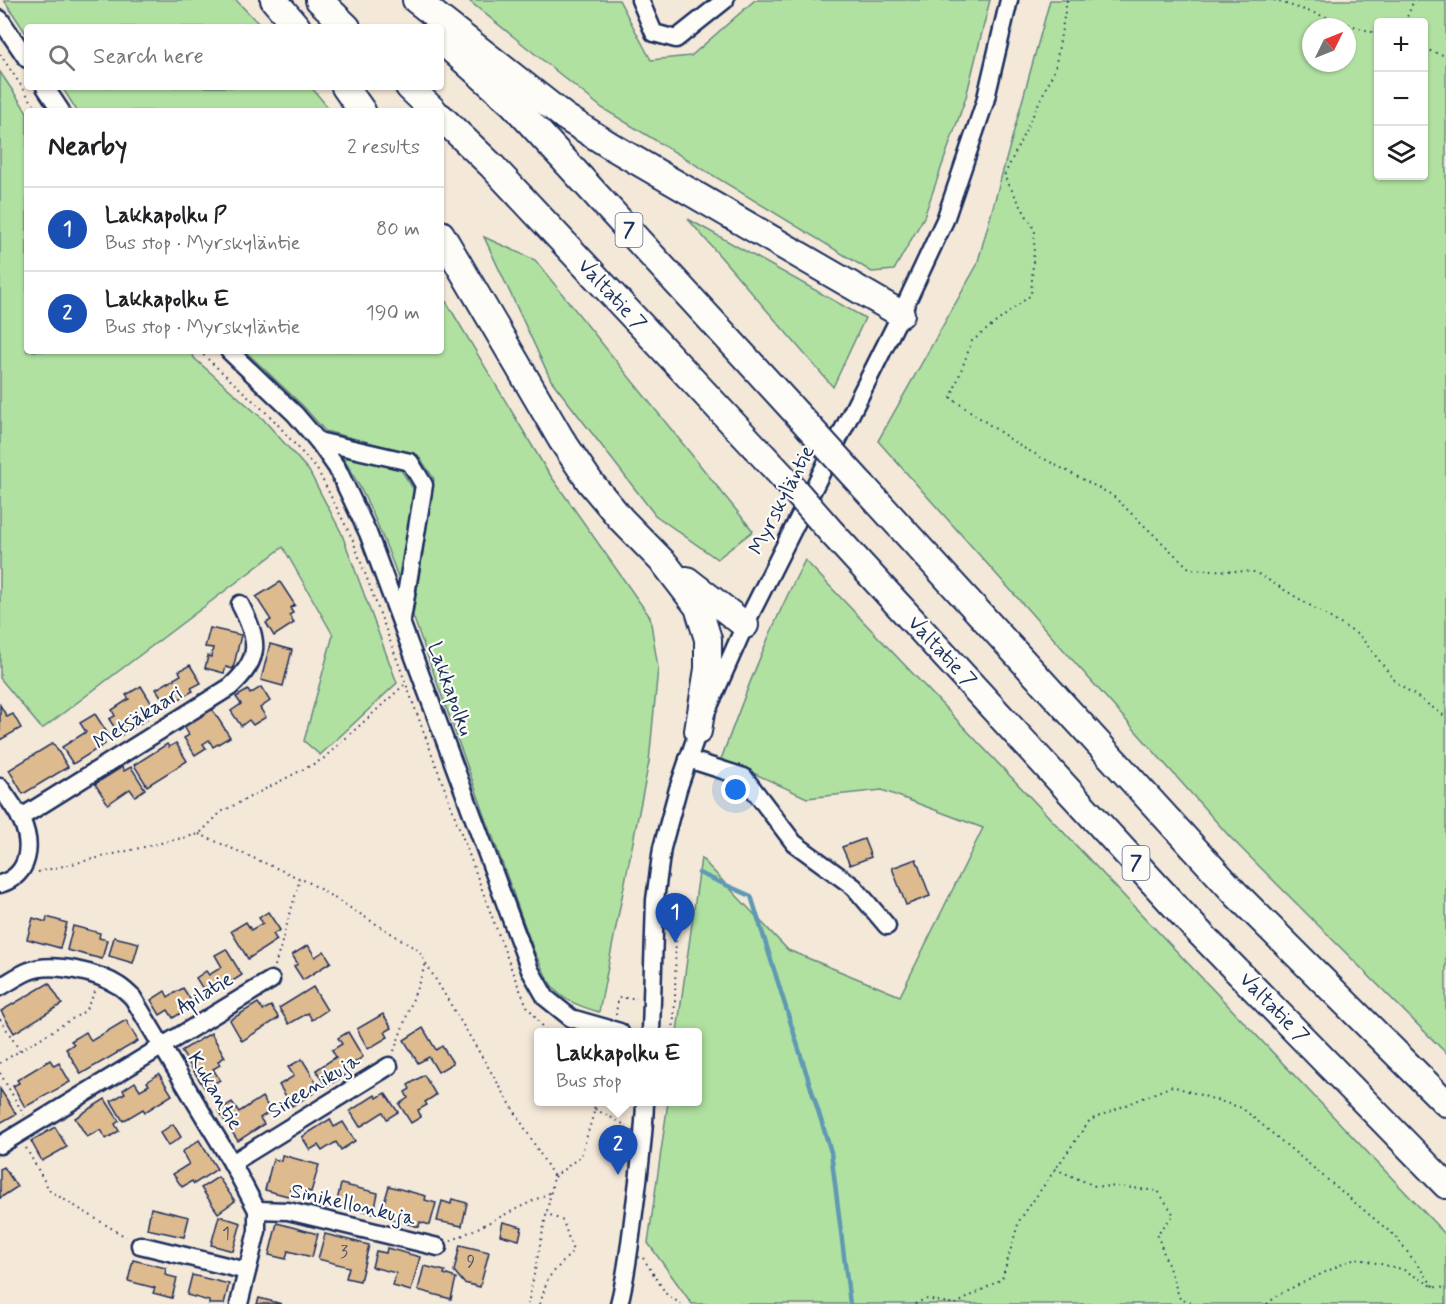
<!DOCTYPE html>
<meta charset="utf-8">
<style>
body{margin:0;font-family:Mynerve,sans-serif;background:#f2f2f2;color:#202124}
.controls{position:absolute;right:18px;top:18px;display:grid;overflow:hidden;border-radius:6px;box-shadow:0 2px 4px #0004}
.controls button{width:54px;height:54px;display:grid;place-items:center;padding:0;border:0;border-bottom:2px solid #e0e0e0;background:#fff;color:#202124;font:30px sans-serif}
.compass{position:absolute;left:1302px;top:18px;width:54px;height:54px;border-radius:50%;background:#fff;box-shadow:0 2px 4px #0004;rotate:47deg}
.you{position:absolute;left:736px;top:790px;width:21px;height:21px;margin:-15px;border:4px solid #fff;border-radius:50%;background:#1a73e8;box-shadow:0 0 0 9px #1a73e833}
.badge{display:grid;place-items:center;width:39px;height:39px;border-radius:50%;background:#7c3aed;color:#fff;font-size:20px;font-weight:700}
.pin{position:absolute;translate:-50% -50px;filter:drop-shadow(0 2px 3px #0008)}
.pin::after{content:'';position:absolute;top:32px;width:21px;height:18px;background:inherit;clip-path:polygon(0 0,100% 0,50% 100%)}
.popup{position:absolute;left:534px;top:1028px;width:168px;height:78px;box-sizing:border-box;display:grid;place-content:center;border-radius:6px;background:#fff;filter:drop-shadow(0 2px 4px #0005);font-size:20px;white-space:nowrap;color:#757577}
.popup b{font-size:22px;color:#202124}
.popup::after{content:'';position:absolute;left:50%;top:100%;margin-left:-12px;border:12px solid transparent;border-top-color:#fff}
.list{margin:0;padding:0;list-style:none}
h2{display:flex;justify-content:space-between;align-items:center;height:78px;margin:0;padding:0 24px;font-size:26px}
h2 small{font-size:20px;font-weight:400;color:#757577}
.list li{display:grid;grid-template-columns:39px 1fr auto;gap:18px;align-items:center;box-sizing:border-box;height:84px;padding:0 24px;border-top:2px solid #e0e0e0}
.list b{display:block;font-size:22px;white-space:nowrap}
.list p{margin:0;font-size:20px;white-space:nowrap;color:#757577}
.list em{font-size:20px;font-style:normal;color:#757577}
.icon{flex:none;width:33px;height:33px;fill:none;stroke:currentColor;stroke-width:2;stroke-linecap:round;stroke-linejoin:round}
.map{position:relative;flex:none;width:1446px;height:1304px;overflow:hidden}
.search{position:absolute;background:#fff;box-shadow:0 2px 4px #0004;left:24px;top:24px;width:420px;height:66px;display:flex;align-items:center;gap:15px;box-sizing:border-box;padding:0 21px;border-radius:6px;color:#757577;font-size:22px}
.panel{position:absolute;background:#fff;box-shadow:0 2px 4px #0004;left:24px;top:108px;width:420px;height:246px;border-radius:6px}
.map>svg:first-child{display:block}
</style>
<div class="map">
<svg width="1446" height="1304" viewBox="0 0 1446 1304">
<rect width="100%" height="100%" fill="#f4e8d8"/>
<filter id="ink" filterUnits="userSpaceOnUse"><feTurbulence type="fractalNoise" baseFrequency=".0167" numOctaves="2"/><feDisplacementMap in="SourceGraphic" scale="12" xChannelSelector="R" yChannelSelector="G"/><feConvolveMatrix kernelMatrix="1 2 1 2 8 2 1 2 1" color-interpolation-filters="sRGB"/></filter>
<g filter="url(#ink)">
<g fill="#b1e1a1" stroke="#668880" stroke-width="1.5" fill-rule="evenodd">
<path d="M4 0H236L262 27H27V35Z"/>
<path d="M468 0H619L651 60 691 56 755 0H990L966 97 924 217 894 270 872 272 602 108Z"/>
<path d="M1050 0H1446V1053L1229 836 878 441 977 265ZM1378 22H1424V176H1378ZM1311 27H1347V63H1311Z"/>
<path d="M0 72 27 112V351H190L195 359 263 419 309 471 341 532 397 683 320 755 304 741 333 635 283 547 42 729 0 678Z"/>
<path d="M62 87H311L331 111H77Z"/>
<path d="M688 219 865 318 833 387Z"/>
<path d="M484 237 535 260 753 531 717 559 655 515 551 380Z"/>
<path d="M441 293 546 469 650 617 658 668 649 762 599 1012C554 999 553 991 534 951L413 616 434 479 418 455 325 431 303 406 245 351H441Z"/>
<path d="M340 453 401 470 414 490 401 585C383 536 368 497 340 453Z"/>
<path d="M805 560 1446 1235V1304H692L648 1243 668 1102H698V1032H677L701 858 788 950 900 996 983 828 882 790 807 798 749 771 720 762C745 694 771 625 805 560Z"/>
</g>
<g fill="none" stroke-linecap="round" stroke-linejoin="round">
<path stroke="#6199b3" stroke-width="4.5" d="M699 873 751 896 831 1152 850 1304"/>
</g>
<g fill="#deba8f" stroke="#1b2f5e" stroke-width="1.5">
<path d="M280 582 295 605 290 608 293 613 289 615 294 623 274 636 266 623 271 620 256 597Z"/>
<path d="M210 628 241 635 233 669 226 667 224 673 205 668 208 656 211 657 213 648 205 647Z"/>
<path d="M270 644 292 650 283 686 261 680Z"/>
<path d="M190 665 201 683 191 688 193 691 167 706 156 689 181 675 179 671Z"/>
<path d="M141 686 152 704 142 710 147 719 120 736 109 719 115 716 112 710 129 699 126 695Z"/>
<path d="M261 687 270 701 260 708 266 717 253 725 249 720 241 726 231 711 241 704 236 697 248 690 250 694Z"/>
<path d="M0 705 7 717 13 714 21 728 0 740Z"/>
<path d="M212 709 230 737 213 747 209 740 203 744 206 748 195 755 184 738 189 735 184 726Z"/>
<path d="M95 714 108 734 101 738 105 744 73 764 62 747 86 732 80 723Z"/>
<path d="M53 743 68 767 23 794 9 770Z"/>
<path d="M176 743 187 761 147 786 134 765 167 744 169 747Z"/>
<path d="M122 767 124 771 131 767 145 789 135 796 130 789 108 804 95 784Z"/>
<path d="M864 839 871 857 850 865 842 847Z"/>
<path d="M916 859 930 896 906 905 892 868Z"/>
<path d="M268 912 280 930 273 934 277 940 248 959 231 931 246 922 251 930 263 923 259 918Z"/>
<path d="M47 917 67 923 60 948 27 939 33 918 46 922Z"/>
<path d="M73 926 100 933 99 938 107 940 102 959 67 950Z"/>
<path d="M114 937 139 943 133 963 109 956Z"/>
<path d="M308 945 315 957 324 951 331 962 303 980 294 966 298 964 292 955Z"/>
<path d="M226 949 242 975 208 997 196 978 206 971 209 975 222 967 215 955Z"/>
<path d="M49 983 62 1004 14 1033 1 1011Z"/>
<path d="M313 987 327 1010 312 1020 308 1013 289 1024 279 1008Z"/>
<path d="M183 988 194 1005 173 1018 168 1010 160 1015 151 1000 165 991 168 997Z"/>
<path d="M258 1003 263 1010 271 1006 279 1018 242 1041 230 1020Z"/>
<path d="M383 1014 392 1028 385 1032 388 1037 368 1049 357 1029Z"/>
<path d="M126 1020 138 1041 81 1074 66 1049 74 1044 71 1041 86 1032 91 1041Z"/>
<path d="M423 1028 436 1050 442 1046 453 1063 438 1072 429 1057 418 1063 404 1040Z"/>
<path d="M348 1032 363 1057 352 1064 355 1069 326 1087 316 1070 336 1057 332 1050 342 1044 338 1038Z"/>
<path d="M211 1033 225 1057 218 1061 220 1065 213 1069 220 1080 205 1089 181 1051Z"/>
<path d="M302 1059 318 1085 312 1089 314 1093 292 1106 279 1085 294 1076 288 1067Z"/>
<path d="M50 1060 54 1066 59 1063 70 1082 25 1107 13 1086 19 1083 17 1080Z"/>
<path d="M159 1074 172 1095 145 1112 143 1109 123 1121 111 1101 125 1093 123 1090 135 1082 140 1090 149 1085 147 1082Z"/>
<path d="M424 1075 436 1095 425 1102 427 1105 418 1110 421 1117 411 1123 399 1104 408 1098 405 1092 410 1089 408 1085Z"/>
<path d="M0 1089 16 1114 0 1123Z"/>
<path d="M385 1093 398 1112 387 1119 383 1112 360 1127 350 1111 375 1095 377 1098Z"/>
<path d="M262 1097 271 1111 260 1118 264 1124 238 1141 218 1111 232 1102 239 1112Z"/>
<path d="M105 1099 119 1121 115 1124 119 1131 106 1139 100 1130 87 1137 75 1118Z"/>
<path d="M330 1119 334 1127 343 1122 355 1141 341 1150 336 1142 322 1151 318 1145 310 1150 302 1137Z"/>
<path d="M173 1124 181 1137 168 1146 160 1133Z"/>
<path d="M55 1127 67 1147 42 1161 31 1141Z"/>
<path d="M199 1140 217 1169 194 1184 192 1181 182 1187 173 1174 189 1164 182 1152Z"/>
<path d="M282 1155 319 1165 311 1192 291 1187 288 1196 265 1190 273 1159 281 1161Z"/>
<path d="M4 1167 17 1187 0 1198V1169Z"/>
<path d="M218 1177 235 1201 218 1213 201 1188Z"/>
<path d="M341 1184 378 1193 374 1213 336 1205Z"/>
<path d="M389 1186 426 1196 425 1200 436 1203 430 1225 420 1222 419 1227 391 1219 392 1213 382 1210Z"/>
<path d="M452 1199 467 1203 462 1226 437 1221 442 1201 451 1204Z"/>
<path d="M151 1208 189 1217 184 1237 147 1229Z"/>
<path d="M219 1216 241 1223 233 1251 211 1245Z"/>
<path d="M503 1222 522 1227 519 1240 500 1235Z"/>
<path d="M277 1223 318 1234 312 1257 288 1251 286 1259 269 1255Z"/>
<path d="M325 1234 369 1245 360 1281 346 1278 349 1267 318 1259Z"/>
<path d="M460 1245 489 1252 480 1287 464 1283 454 1271Z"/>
<path d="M387 1248 420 1257 411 1291 393 1286 396 1273 372 1267 376 1251 386 1253Z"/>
<path d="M133 1260 166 1268 165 1275 177 1278 172 1298 153 1293 155 1288 128 1281Z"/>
<path d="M424 1266 445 1271 444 1274 456 1278 451 1299 418 1290Z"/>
<path d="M192 1275 229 1284 224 1304H209V1301L187 1295Z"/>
<path d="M259 1298 282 1304H257Z"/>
</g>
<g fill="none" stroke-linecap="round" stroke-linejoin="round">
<defs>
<g id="minor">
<path d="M640 0 654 33 676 39 725 0"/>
<path d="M0 19 27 59"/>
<path d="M45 87 61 111"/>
<path d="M229 351 295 414 318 441 337 468 368 533 530 970 546 998 571 1018 620 1032"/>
<path d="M318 441 410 462 424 485 402 619"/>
<path d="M688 759 744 777 794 843 854 887 887 926"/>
<path d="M0 787C7 797 15 808 21 819 33 845 30 875 0 884"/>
<path d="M20 818 230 687C262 658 259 641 240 604"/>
<path d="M0 987C9 982 19 975 29 971 52 961 99 973 119 986 124 989 129 994 133 998L232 1163 257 1210V1231L239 1304"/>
<path d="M651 1032 655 900 662 848 678 789 698 731 745 625 901 314 945 220 985 102 1009 0"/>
<path d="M0 1145 271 980"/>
<path d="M232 1163 389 1066"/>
<path d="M257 1210 288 1211 438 1247"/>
<path d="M140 1245 247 1271"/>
<path d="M619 1304C627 1274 630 1243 634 1212 639 1175 644 1139 645 1102"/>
</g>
<g id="highway">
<path d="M274 0 297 27"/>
<path d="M319 0 347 27"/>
<path d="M416 0 565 117 611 146 901 314"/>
<path d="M441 40 513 104 809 427"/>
<path d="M345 87 362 111"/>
<path d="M409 87 434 111"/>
<path d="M441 117 492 166 784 478"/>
<path d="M441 234 561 439 590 482 621 519 665 564 698 607 708 639V669L698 731"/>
<path d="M863 486 1236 894 1446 1103"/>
<path d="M833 534 1195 928 1446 1185"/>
<path d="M687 580 745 625"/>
</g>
</defs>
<use href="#minor" stroke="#1b2f5e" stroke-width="21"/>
<use href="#highway" stroke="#1b2f5e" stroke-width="30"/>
<g stroke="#1b2f5e" stroke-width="2" stroke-dasharray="1.5 4.5" stroke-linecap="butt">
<path d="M1067 0 1055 69 1004 176 1035 231 1031 295 972 341 951 398 1020 446 1112 495 1190 569 1255 572 1360 636 1396 682 1446 717"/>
<path d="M1274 0 1378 34"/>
<path d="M1405 22 1414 0"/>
<path d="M1424 49 1446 56"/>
<path d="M0 54 38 111"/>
<path d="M199 351 272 418 318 471 352 538 514 976 527 1006 547 1032"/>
<path d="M199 834 310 883 418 950 554 1177 528 1304"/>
<path d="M38 872 199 834 221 812 323 759 404 685"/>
<path d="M275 966 300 879"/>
<path d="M616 1015 618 998H637"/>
<path d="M0 1019 20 1051"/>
<path d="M673 1032 675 1002 676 916"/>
<path d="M394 1051 426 963"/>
<path d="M0 1063 85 1011 96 990"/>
<path d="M0 1073 24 1115"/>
<path d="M595 1109 627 1126"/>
<path d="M26 1148 50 1191 126 1237"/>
<path d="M1055 1169 1095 1186 1124 1187 1158 1191 1174 1215 1157 1234 1180 1299 1195 1304"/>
<path d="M554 1177 581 1156 595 1109 592 1102"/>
<path d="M451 1241 551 1192"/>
<path d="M643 1258 667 1295 681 1304"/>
<path d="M540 1304 548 1278 573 1251 563 1221 546 1213"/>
<path d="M915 1304 925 1299 956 1304 1002 1279 1019 1221 1090 1120 1172 1086 1242 1108 1396 1237 1434 1287"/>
<path d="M1267 1304 1279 1294 1355 1258 1402 1269 1434 1287 1446 1288"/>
</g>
<use href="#minor" stroke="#fdfcf7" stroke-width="16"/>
<use href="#highway" stroke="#fdfcf7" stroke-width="26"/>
<defs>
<g id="highway-bridge">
<path d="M809 427 863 486"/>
<path d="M784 478 833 534"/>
</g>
</defs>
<use href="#highway-bridge" stroke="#1b2f5e" stroke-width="30" stroke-linecap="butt"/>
<use href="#highway-bridge" stroke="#fdfcf7" stroke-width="26"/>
</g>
</g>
<g text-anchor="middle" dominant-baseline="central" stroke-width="4.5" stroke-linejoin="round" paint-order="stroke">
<g font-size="18" fill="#4c526a">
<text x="226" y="1234">1</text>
<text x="344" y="1252">3</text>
<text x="471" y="1262">9</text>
</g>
<g fill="#fdfcf7" stroke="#5f6c8c" stroke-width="1.5">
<rect x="615.5" y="213" width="27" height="34" rx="4.5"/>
<rect x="1122.5" y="846" width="27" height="34" rx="4.5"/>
</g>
<g font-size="20" font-weight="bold" fill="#1b2f5e">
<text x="629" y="230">7</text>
<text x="1136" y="863">7</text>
</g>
<g font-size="21" fill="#1b2f5e" stroke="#fdfcf7">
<text transform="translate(612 295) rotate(47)">Valtatie 7</text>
<text transform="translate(782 500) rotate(-63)">Myrskyläntie</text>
<text transform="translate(942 652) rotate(47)">Valtatie 7</text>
<text transform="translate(450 689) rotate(70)">Lakkapolku</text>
<text transform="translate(138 718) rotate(-32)">Metsäkaari</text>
<text transform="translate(205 993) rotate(-31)">Apilatie</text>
<text transform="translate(1274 1008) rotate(46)">Valtatie 7</text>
<text transform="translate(314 1086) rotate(-32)">Sireenikuja</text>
<text transform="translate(215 1091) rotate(59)">Kukantie</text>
<text transform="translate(353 1205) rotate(13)">Sinikellonkuja</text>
</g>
</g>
</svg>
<div class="controls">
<button>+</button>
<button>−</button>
<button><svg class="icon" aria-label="layers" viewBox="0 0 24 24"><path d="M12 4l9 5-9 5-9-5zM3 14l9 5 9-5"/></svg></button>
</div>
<svg class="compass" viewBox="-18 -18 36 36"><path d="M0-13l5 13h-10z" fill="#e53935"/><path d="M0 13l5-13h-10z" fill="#757577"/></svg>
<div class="you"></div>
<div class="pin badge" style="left:675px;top:943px;background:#1a4fb4">1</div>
<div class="pin badge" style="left:618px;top:1175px;background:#1a4fb4">2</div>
<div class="popup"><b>Lakkapolku E</b>Bus stop</div>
<div class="search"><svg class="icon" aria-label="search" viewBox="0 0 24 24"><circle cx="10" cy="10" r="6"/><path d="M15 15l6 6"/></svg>Search here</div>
<section class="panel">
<h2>Nearby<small>2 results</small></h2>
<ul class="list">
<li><span class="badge" style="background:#1a4fb4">1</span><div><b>Lakkapolku P</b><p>Bus stop · Myrskyläntie</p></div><em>80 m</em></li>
<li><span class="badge" style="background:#1a4fb4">2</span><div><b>Lakkapolku E</b><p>Bus stop · Myrskyläntie</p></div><em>190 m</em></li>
</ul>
</section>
</div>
